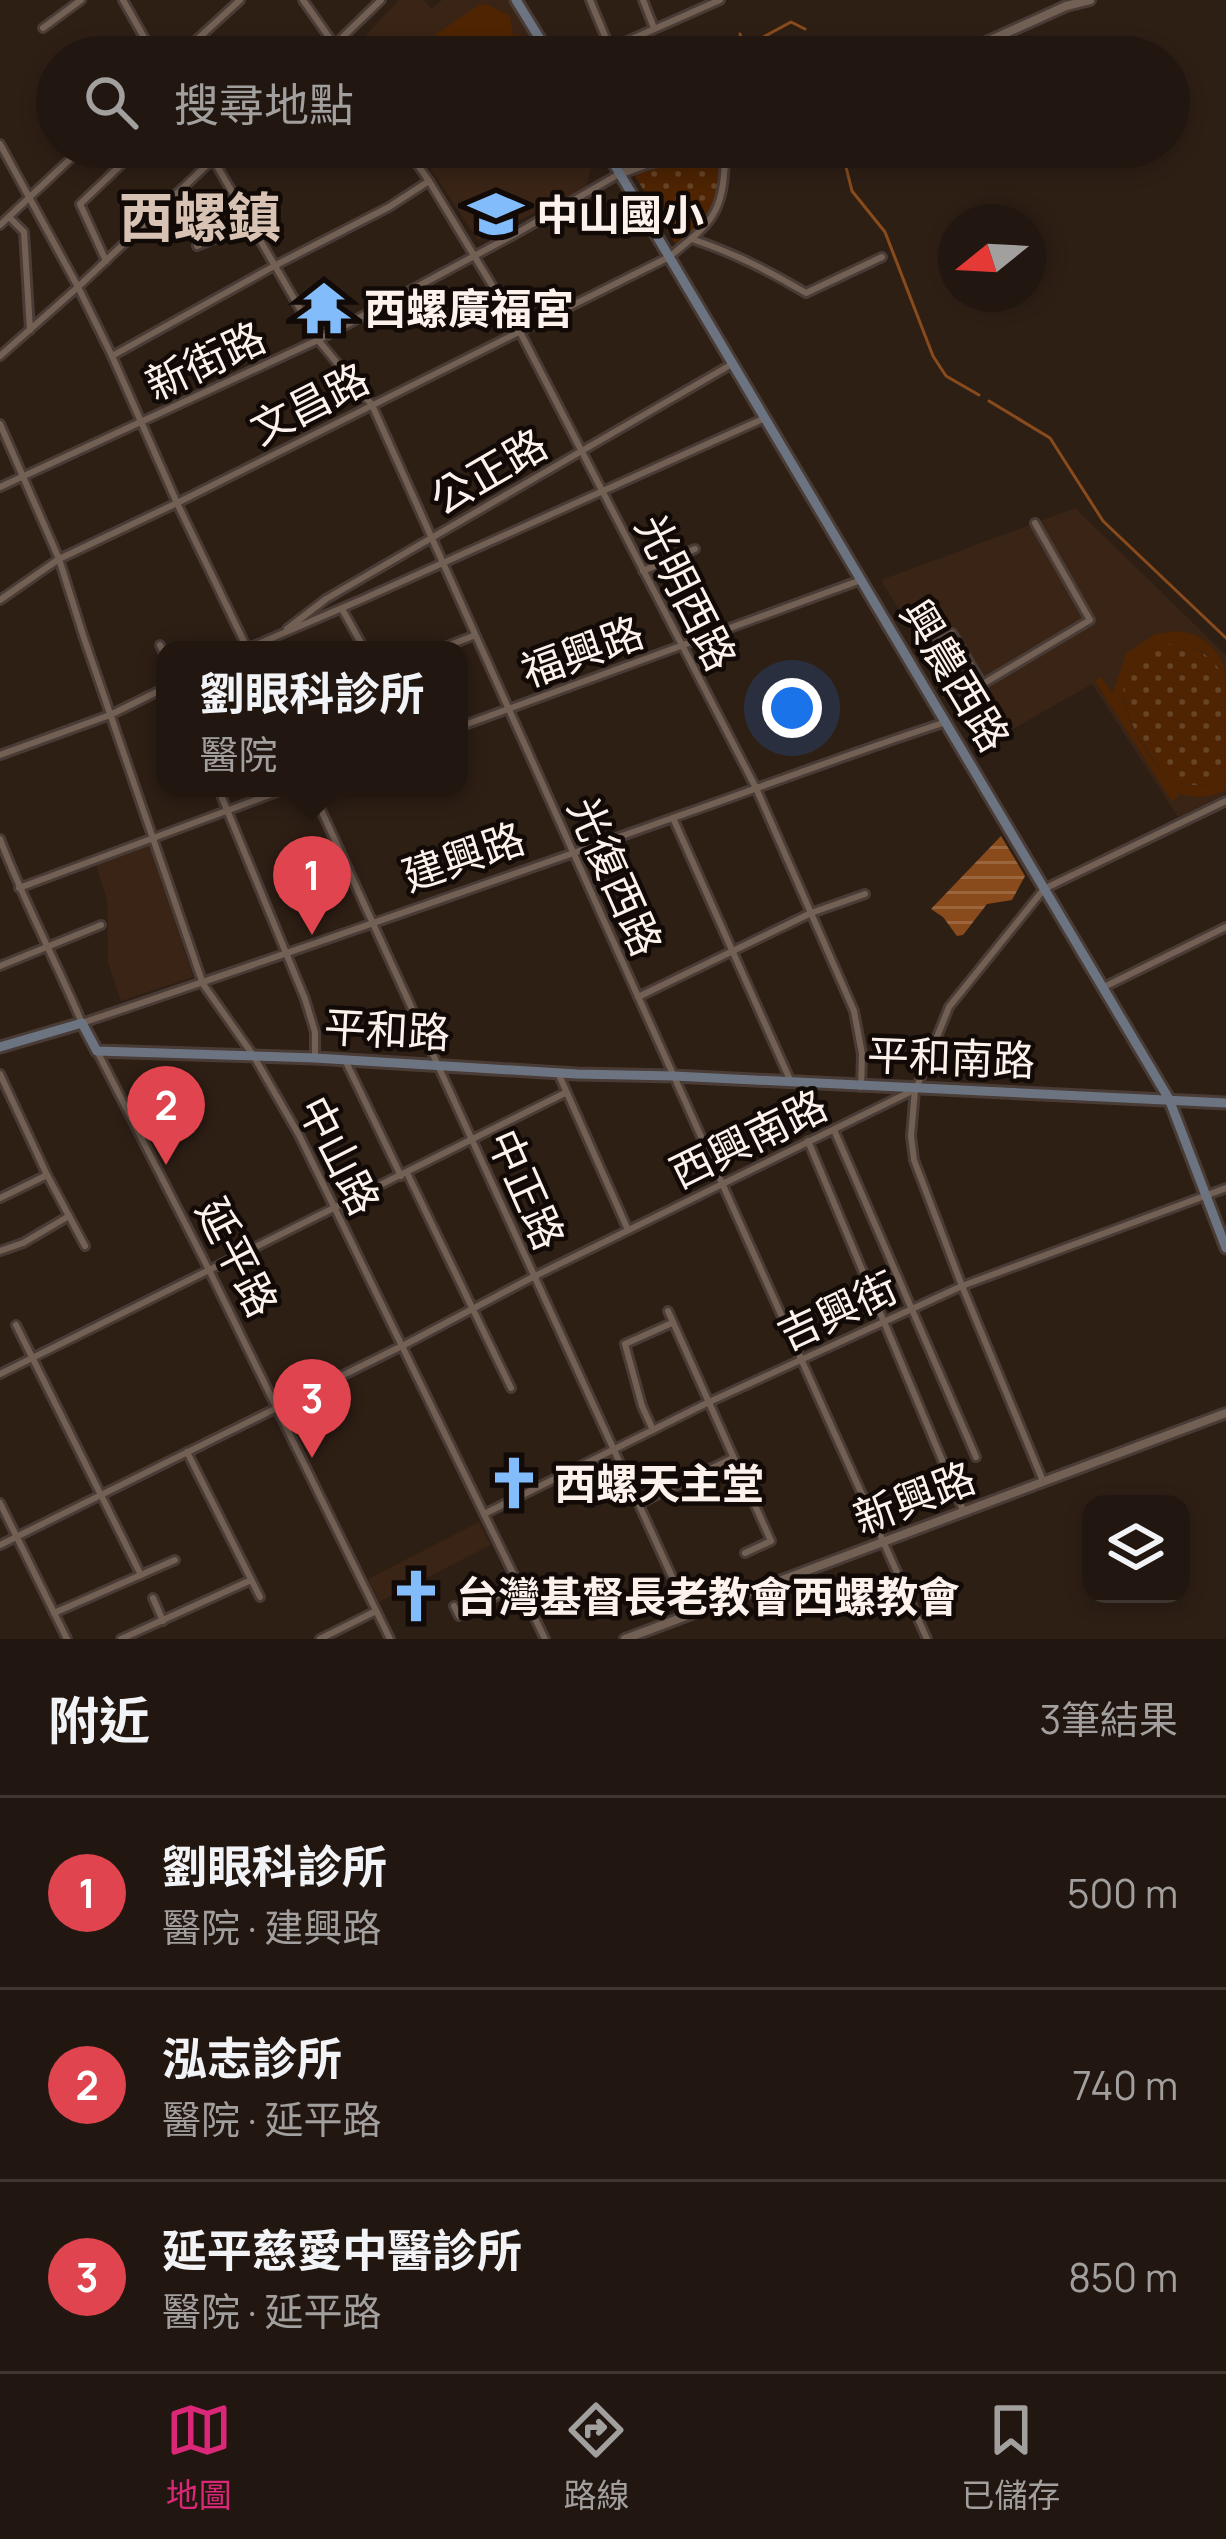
<!DOCTYPE html>
<html lang="zh-TW">
<meta charset="utf-8">
<style>
body{margin:0;font-family:Manrope,"Noto Sans TC",sans-serif;background:#2a2019;color:#f1f3f6}
.controls{position:absolute;right:36px;bottom:36px;display:grid;overflow:hidden;border-radius:24px;box-shadow:0 6px 18px #0003}
.controls button{width:108px;height:108px;display:grid;place-items:center;padding:0;border:0;border-bottom:3px solid #3f3630;background:#221710;color:#f1f3f6;font:60px sans-serif}
.compass{position:absolute;left:938px;top:204px;width:108px;height:108px;border-radius:50%;background:#221710;box-shadow:0 6px 18px #0003;rotate:252deg}
.you{position:absolute;left:792px;top:708px;width:42px;height:42px;margin:-30px;border:9px solid #fff;border-radius:50%;background:#1a73e8;box-shadow:0 0 0 18px #1a73e833}
.badge{display:grid;place-items:center;width:78px;height:78px;border-radius:50%;background:#db2777;color:#fff;font-size:39px;font-weight:700}
.pin{position:absolute;translate:-50% -99px;filter:drop-shadow(0 3px 6px #0008)}
.pin::after{content:'';position:absolute;top:63px;width:42px;height:36px;background:inherit;clip-path:polygon(0 0,100% 0,50% 100%)}
.popup{position:absolute;left:156px;top:641px;width:312px;height:156px;box-sizing:border-box;display:grid;place-content:center;border-radius:24px;background:#221710;filter:drop-shadow(0 3px 9px #0005);font-size:39px;white-space:nowrap;color:#a29f9f}
.popup b{font-size:45px;color:#f1f3f6}
.popup::after{content:'';position:absolute;left:50%;top:100%;margin-left:-24px;border:24px solid transparent;border-top-color:#221710}
.list{margin:0;padding:0;list-style:none}
h2{display:flex;justify-content:space-between;align-items:center;height:156px;margin:0;padding:0 48px;font-size:51px}
h2 small{font-size:39px;font-weight:400;color:#a29f9f}
.list li{display:grid;grid-template-columns:78px 1fr auto;gap:36px;align-items:center;box-sizing:border-box;height:192px;padding:0 48px;border-top:3px solid #3f3630}
.list b{display:block;font-size:45px;white-space:nowrap}
.list p{margin:0;font-size:39px;white-space:nowrap;color:#a29f9f}
.list em{font-size:39px;font-style:normal;color:#a29f9f}
.icon{flex:none;width:66px;height:66px;fill:none;stroke:currentColor;stroke-width:2;stroke-linecap:round;stroke-linejoin:round}
.map{position:relative;flex:none;width:1226px;height:1639px;overflow:hidden}
.search{position:absolute;background:#221710;box-shadow:0 6px 18px #0003;left:36px;right:36px;top:36px;height:132px;display:flex;align-items:center;gap:30px;box-sizing:border-box;padding:0 42px;border-radius:66px;color:#a29f9f;font-size:45px}
.sheet{height:732px;background:#221710}
nav{display:flex;justify-content:space-around;align-items:center;box-sizing:border-box;height:168px;border-top:3px solid #3f3630;background:#221710;font-size:33px;color:#a29f9f}
nav a{display:grid;justify-items:center;gap:6px}
nav .on{color:#db2777}
.map>svg:first-child{display:block}
</style>
<div class="map">
<svg width="1226" height="1639" viewBox="0 0 1226 1639">
<defs>
<pattern id="grass-dots" width="8" height="8" patternUnits="userSpaceOnUse" patternTransform="scale(3)"><rect width="8" height="8" fill="#4e2402"/><path d="M2 2h.1M6 6h.1" fill="none" stroke="#684427" stroke-width="1.8" stroke-linecap="round"/></pattern>
<pattern id="water-rules" width="6" height="5" patternUnits="userSpaceOnUse" patternTransform="scale(3)"><rect width="6" height="5" fill="#894b1c"/><path d="M0 2.5h6" fill="none" stroke="#9b653d"/></pattern>
</defs>
<rect width="100%" height="100%" fill="#2e1f15"/>
<g fill="#392416">
<path d="M399 0H423L432 9 442 0H509L541 57H357L352 50Z"/>
<path d="M416 147H593L595 150 586 188 478 240Z"/>
<path d="M1075 508 1226 655V794L1178 817 1092 684 981 747 881 580Z"/>
<path d="M150 844 193 977 121 1001 108 962 107 900 95 862Z"/>
<path d="M479 1522 491 1545 379 1602 368 1579Z"/>
</g>
<g fill="url(#grass-dots)">
<path d="M720 161C718 206 711 216 676 245L634 174 682 162Z"/>
<path d="M1179 643C1198 648 1218 660 1225 679 1226 693 1226 760 1226 779 1212 785 1194 788 1179 782 1164 776 1155 761 1146 748 1114 702 1109 649 1179 643Z"/>
</g>
<g fill="#4e2402">
<path d="M486 4 510 16 513 36 518 33 525 43 505 57H420L426 41 479 5Z"/>
<path d="M1180 631C1205 635 1226 654 1226 680 1221 673 1216 663 1209 657 1179 630 1126 647 1123 689 1121 716 1154 773 1180 783 1195 788 1212 785 1226 779V790C1210 798 1194 799 1178 793L1179 796 1172 801 1095 681 1101 677 1113 694 1126 653 1156 634Z"/>
</g>
<path fill="url(#water-rules)" d="M1001 836 1025 876 1012 900 987 904 963 935 957 936 943 917 931 909Z"/>
<g fill="none" stroke-linecap="round" stroke-linejoin="round">
<g stroke="#894b1c" stroke-width="3">
<path d="M740 34 745 47 791 22 805 29"/>
<path d="M841 147 852 191 885 232 933 356 946 376 979 395"/>
<path d="M989 401 1050 438 1103 521 1226 638"/>
</g>
<defs>
<g id="minor">
<path d="M123 0 155 57"/>
<path d="M303 0 343 57"/>
<path d="M590 0 610 48"/>
<path d="M643 0 654 28"/>
<path d="M43 28 81 0"/>
<path d="M178 57 240 0"/>
<path d="M322 57 381 0"/>
<path d="M591 57 720 0"/>
<path d="M0 144 78 287 112 356 177 503 248 650"/>
<path d="M206 147 318 340 372 405 927 1639"/>
<path d="M405 147 429 181 519 330 756 788 854 1011 862 1054 861 1087"/>
<path d="M9 217 24 232 30 330"/>
<path d="M0 225 83 147"/>
<path d="M692 239C734 253 767 270 806 293L882 257"/>
<path d="M197 246 252 224"/>
<path d="M106 261 80 204 123 163"/>
<path d="M0 356 78 287 226 147"/>
<path d="M112 356 276 265 389 207 429 181"/>
<path d="M0 424 59 559 83 635 203 984 253 1055 299 1135 545 1639"/>
<path d="M0 487 318 340 517 233 619 174"/>
<path d="M643 571 695 549"/>
<path d="M0 600 59 559 177 503 669 257C711 223 723 215 725 159"/>
<path d="M342 609 365 650"/>
<path d="M287 629 326 599 732 364"/>
<path d="M935 643 966 694 1090 620 1035 523"/>
<path d="M160 645 165 656"/>
<path d="M244 650 363 599 765 418"/>
<path d="M437 650 473 636"/>
<path d="M923 650 952 633 982 684"/>
<path d="M459 727 861 580"/>
<path d="M0 755 110 715 165 688"/>
<path d="M218 788 305 999 315 1032V1058"/>
<path d="M311 788 689 1614"/>
<path d="M673 818 791 1082"/>
<path d="M0 839C24 902 56 961 82 1023 279 957 474 888 670 819 762 787 853 752 946 722"/>
<path d="M19 888 288 788"/>
<path d="M0 966 101 925"/>
<path d="M1102 988 1226 927"/>
<path d="M638 997 811 913 865 894"/>
<path d="M97 1051 209 1270 390 1639"/>
<path d="M345 1060 401 1176"/>
<path d="M0 1074 47 1175 85 1246"/>
<path d="M559 1075 628 1230"/>
<path d="M915 1090 911 1136 914 1160 962 1286 1043 1481"/>
<path d="M834 1130 976 1457"/>
<path d="M808 1141 963 1510"/>
<path d="M407 1173 511 1388"/>
<path d="M0 1198 47 1175"/>
<path d="M0 1251 23 1243 69 1216"/>
<path d="M668 1311 771 1541 745 1553"/>
<path d="M16 1325 141 1575"/>
<path d="M0 1374 565 1093"/>
<path d="M653 1430 642 1406 625 1344 672 1323"/>
<path d="M187 1452 260 1597"/>
<path d="M0 1503 67 1639"/>
<path d="M640 1503 733 1458"/>
<path d="M484 1514 707 1403 962 1286 1226 1188"/>
<path d="M0 1545 408 1343 533 1277 916 1089 949 1007 1044 889 1226 801"/>
<path d="M153 1598 163 1621"/>
<path d="M454 1606 459 1616 519 1584"/>
<path d="M54 1613 175 1560"/>
<path d="M121 1639 249 1581"/>
<path d="M320 1639 376 1611"/>
</g>
<g id="tertiary">
<path d="M953 57 1066 6 1090 0"/>
<path d="M619 174 646 164 683 155 725 158 750 147"/>
<path d="M625 1639 1226 1413"/>
</g>
<g id="secondary">
<path d="M516 0 551 57"/>
<path d="M604 147 1169 1099 1226 1248"/>
<path d="M0 1047 82 1023 97 1051 315 1058 577 1074 674 1076 1226 1103"/>
</g>
</defs>
<use href="#minor" stroke="#493b35" stroke-width="12"/>
<use href="#tertiary" stroke="#493b35" stroke-width="14"/>
<use href="#secondary" stroke="#493b35" stroke-width="15"/>
<use href="#minor" stroke="#736054" stroke-width="6"/>
<use href="#tertiary" stroke="#736054" stroke-width="8"/>
<use href="#secondary" stroke="#6c7482" stroke-width="9"/>
</g>
<defs>
<symbol id="school-bare" viewBox="-9 -9 18 18"><path d="M0-5L7-2L0 1L-7-2ZM-4 1L0 2.5L4 1V4Q0 6-4 4Z" fill="#83bcfa" stroke="#110a06" stroke-width="2.5" paint-order="stroke"/></symbol>
<symbol id="temple-bare" viewBox="-9 -9 18 18"><path d="M0-6L5-2H3V0L6.5 2.5H4V6H1.5V3h-3V6H-4V2.5H-6.5L-3 0V-2H-5Z" fill="#83bcfa" stroke="#110a06" stroke-width="2.5" paint-order="stroke"/></symbol>
<symbol id="church-bare" viewBox="-9 -9 18 18"><path d="M-1.2-6h2.4v3.5h3.3v2.4h-3.3V6h-2.4V-.1h-3.3v-2.4h3.3Z" fill="#83bcfa" stroke="#110a06" stroke-width="2.5" paint-order="stroke"/></symbol>
</defs>
<g fill-rule="evenodd">
<use href="#school-bare" x="458" y="176" width="76" height="76"/>
<use href="#temple-bare" x="286" y="270" width="76" height="76"/>
<use href="#church-bare" x="476" y="1445" width="76" height="76"/>
<use href="#church-bare" x="378" y="1558" width="76" height="76"/>
</g>
<g text-anchor="middle" dominant-baseline="central" stroke-width="9" stroke-linejoin="round" paint-order="stroke">
<g font-size="42" font-weight="bold" fill="#fdf2eb" stroke="#110a06" text-anchor="start">
<text x="536" y="214">中山國小</text>
<text x="364" y="308">西螺廣福宮</text>
<text x="554" y="1483">西螺天主堂</text>
<text x="456" y="1596">台灣基督長老教會西螺教會</text>
</g>
<g font-size="42" fill="#fdf2eb" stroke="#110a06">
<text transform="translate(205 360) rotate(-25)">新街路</text>
<text transform="translate(309 403) rotate(-27)">文昌路</text>
<text transform="translate(488 471) rotate(-30)">公正路</text>
<text transform="translate(687 592) rotate(63)">光明西路</text>
<text transform="translate(582 651) rotate(-20)">福興路</text>
<text transform="translate(956 675) rotate(59)">興農西路</text>
<text transform="translate(463 856) rotate(-19)">建興路</text>
<text transform="translate(616 876) rotate(66)">光復西路</text>
<text transform="translate(387 1029) rotate(3)">平和路</text>
<text transform="translate(951 1057) rotate(2)">平和南路</text>
<text transform="translate(748 1138) rotate(-26)">西興南路</text>
<text transform="translate(340 1155) rotate(63)">中山路</text>
<text transform="translate(527 1189) rotate(66)">中正路</text>
<text transform="translate(238 1257) rotate(63)">延平路</text>
<text transform="translate(837 1310) rotate(-25)">吉興街</text>
<text transform="translate(914 1497) rotate(-21)">新興路</text>
</g>
<g font-size="54" font-weight="bold" fill="#d7c2b4" stroke="#110a06">
<text x="200" y="216">西螺鎮</text>
</g>
</g>
</svg>
<div class="controls">
<button><svg class="icon" aria-label="layers" viewBox="0 0 24 24"><path d="M12 4l9 5-9 5-9-5zM3 14l9 5 9-5"/></svg></button>
</div>
<svg class="compass" viewBox="-18 -18 36 36"><path d="M0-13l5 13h-10z" fill="#e53935"/><path d="M0 13l5-13h-10z" fill="#a29f9f"/></svg>
<div class="you"></div>
<div class="pin badge" style="left:312px;top:935px;background:#e0444e">1</div>
<div class="popup"><b>劉眼科診所</b>醫院</div>
<div class="pin badge" style="left:166px;top:1165px;background:#e0444e">2</div>
<div class="pin badge" style="left:312px;top:1458px;background:#e0444e">3</div>
<div class="search"><svg class="icon" aria-label="search" viewBox="0 0 24 24"><circle cx="10" cy="10" r="6"/><path d="M15 15l6 6"/></svg>搜尋地點</div>
</div>
<section class="sheet">
<h2>附近<small>3筆結果</small></h2>
<ul class="list">
<li><span class="badge" style="background:#e0444e">1</span><div><b>劉眼科診所</b><p>醫院 · 建興路</p></div><em>500 m</em></li>
<li><span class="badge" style="background:#e0444e">2</span><div><b>泓志診所</b><p>醫院 · 延平路</p></div><em>740 m</em></li>
<li><span class="badge" style="background:#e0444e">3</span><div><b>延平慈愛中醫診所</b><p>醫院 · 延平路</p></div><em>850 m</em></li>
</ul>
</section>
<nav>
<a class="on"><svg class="icon" aria-label="map" viewBox="0 0 24 24"><path d="M3 6l6-2 6 2 6-2v14l-6 2-6-2-6 2zM9 4v14M15 6v14"/></svg>地圖</a>
<a><svg class="icon" aria-label="directions" viewBox="0 0 24 24"><path d="M12 3l9 9-9 9-9-9zM9 14v-3h6M13 9l2 2-2 2"/></svg>路線</a>
<a><svg class="icon" aria-label="saved" viewBox="0 0 24 24"><path d="M7 4h10v16l-5-4-5 4z"/></svg>已儲存</a>
</nav>
